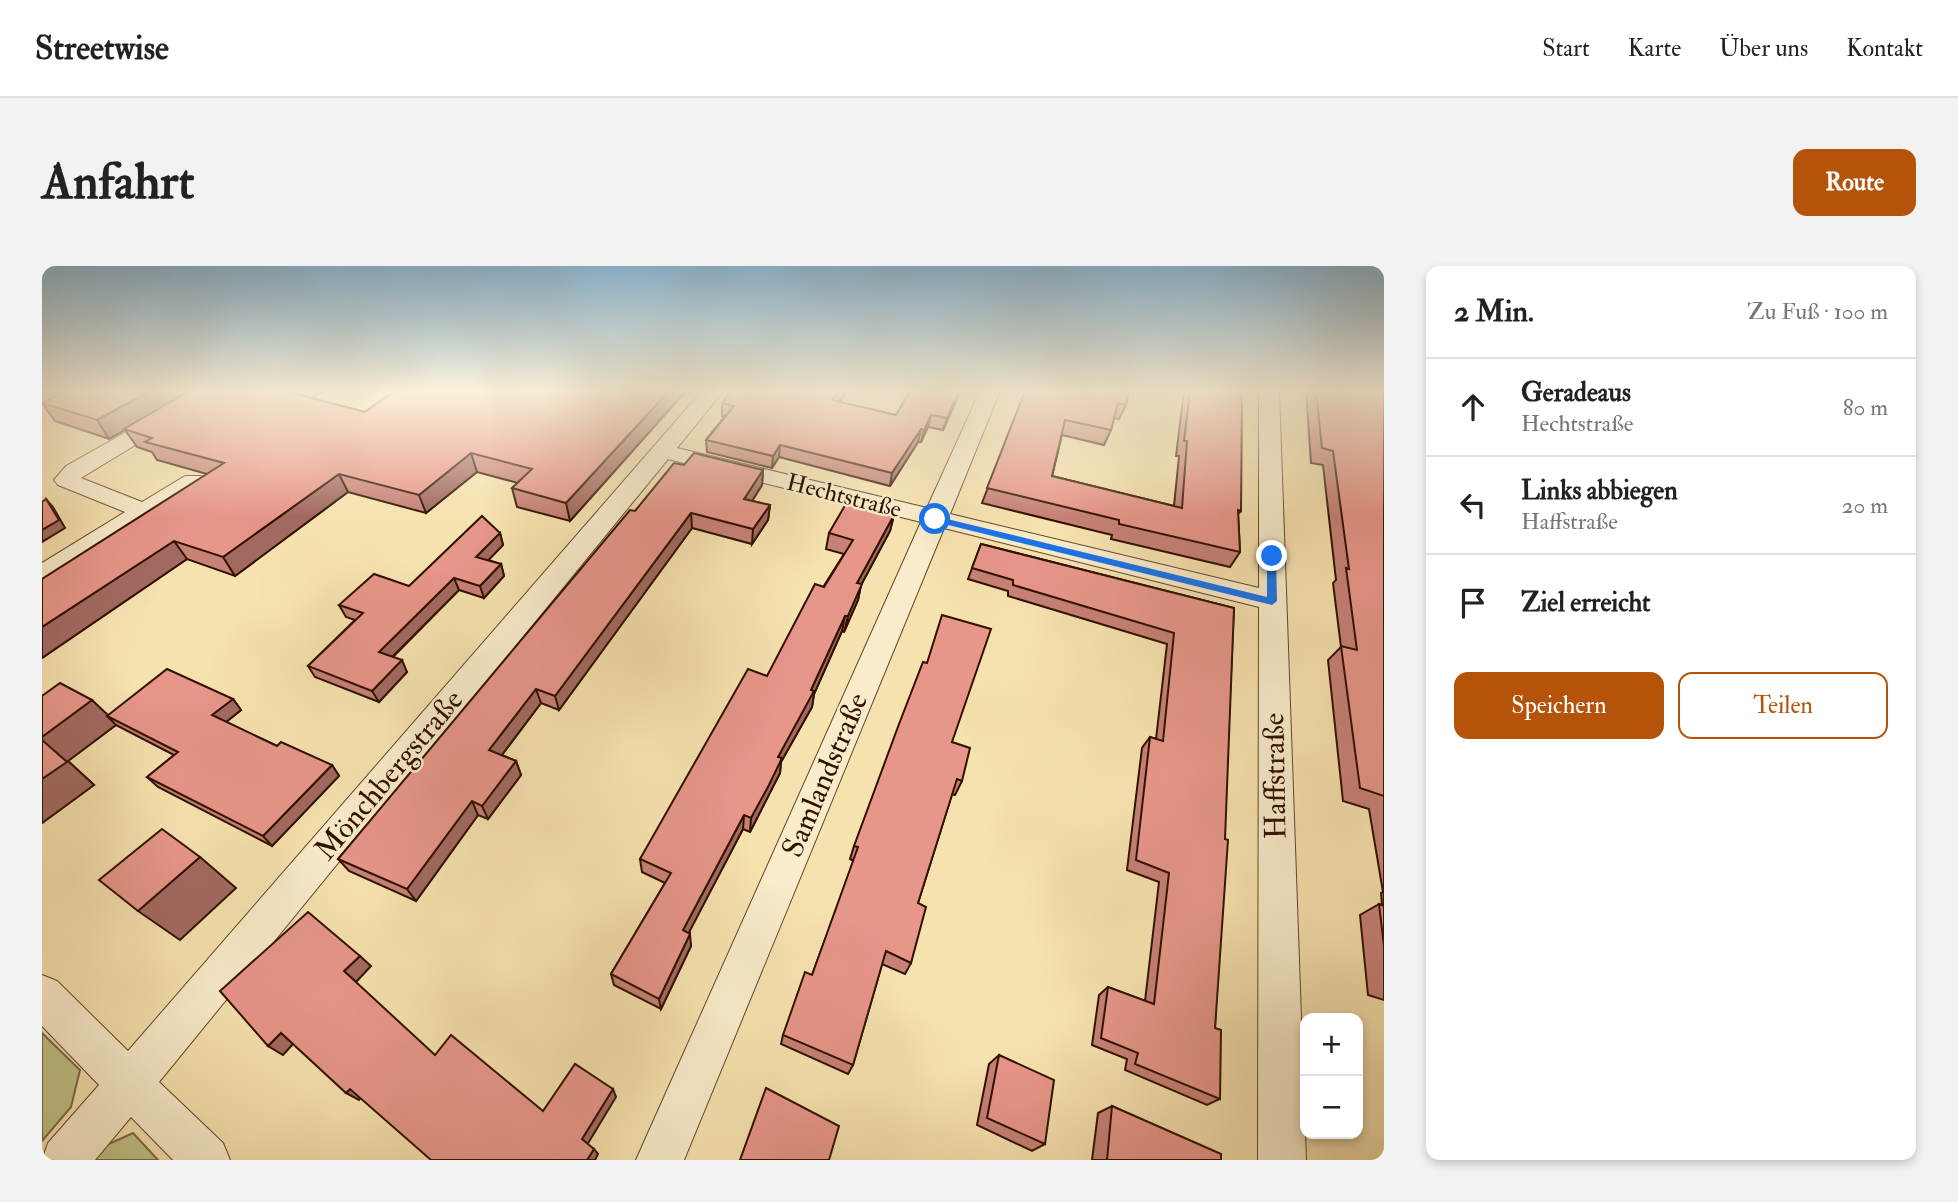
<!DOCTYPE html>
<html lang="de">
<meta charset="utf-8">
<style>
body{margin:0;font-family:"IM FELL Double Pica",serif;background:#f2f2f2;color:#222}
.controls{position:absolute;right:21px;bottom:21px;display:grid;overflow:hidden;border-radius:14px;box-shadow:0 4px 10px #0003}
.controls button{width:63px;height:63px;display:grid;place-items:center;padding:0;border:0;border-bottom:2px solid #e0e0e0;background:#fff;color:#222;font:35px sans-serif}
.stop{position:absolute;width:21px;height:21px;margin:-16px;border:5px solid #1a73e8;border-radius:50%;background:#fff}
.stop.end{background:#1a73e8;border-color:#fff;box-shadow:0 2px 7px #0008}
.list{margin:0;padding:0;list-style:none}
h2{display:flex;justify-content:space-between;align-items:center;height:91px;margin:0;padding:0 28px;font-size:30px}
h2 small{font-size:23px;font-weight:400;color:#767676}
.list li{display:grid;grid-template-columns:46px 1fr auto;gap:21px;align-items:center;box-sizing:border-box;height:98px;padding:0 28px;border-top:2px solid #e0e0e0}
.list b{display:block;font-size:26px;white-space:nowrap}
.list p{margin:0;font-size:23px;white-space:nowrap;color:#767676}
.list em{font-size:23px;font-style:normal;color:#767676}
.actions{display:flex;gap:14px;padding:21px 28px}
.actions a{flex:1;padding:16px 0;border:2px solid #b45309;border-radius:14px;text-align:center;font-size:24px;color:#b45309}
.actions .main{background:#b45309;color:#fff}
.icon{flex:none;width:38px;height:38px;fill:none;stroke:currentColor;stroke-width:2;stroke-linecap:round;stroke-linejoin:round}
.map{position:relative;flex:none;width:1342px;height:894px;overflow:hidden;border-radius:14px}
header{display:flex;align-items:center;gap:42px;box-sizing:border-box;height:98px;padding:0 35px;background:#fff;border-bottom:2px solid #e0e0e0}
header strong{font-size:33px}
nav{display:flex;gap:38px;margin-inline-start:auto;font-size:24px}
.intro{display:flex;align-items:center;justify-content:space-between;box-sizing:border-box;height:168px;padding:0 42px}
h1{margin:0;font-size:49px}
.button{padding:18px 32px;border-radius:14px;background:#b45309;color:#fff;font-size:24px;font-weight:700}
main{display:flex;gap:42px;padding:0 42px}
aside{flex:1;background:#fff;border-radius:14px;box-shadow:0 4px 10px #0003}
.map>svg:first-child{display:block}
</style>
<header>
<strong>Streetwise</strong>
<nav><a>Start</a><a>Karte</a><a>Über uns</a><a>Kontakt</a></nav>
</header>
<div class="intro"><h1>Anfahrt</h1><a class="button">Route</a></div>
<main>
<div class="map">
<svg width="1342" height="894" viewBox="0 0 1342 894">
<rect width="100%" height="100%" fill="#f6e2af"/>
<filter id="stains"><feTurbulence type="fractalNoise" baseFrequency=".00286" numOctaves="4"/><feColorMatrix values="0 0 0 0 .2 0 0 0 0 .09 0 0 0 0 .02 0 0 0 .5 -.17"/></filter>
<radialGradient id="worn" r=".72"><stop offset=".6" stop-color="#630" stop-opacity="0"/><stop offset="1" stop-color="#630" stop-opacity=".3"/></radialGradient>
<g fill="#c1c287" stroke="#786a44" stroke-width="2">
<path d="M0 767 38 804 29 841 0 875Z"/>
<path d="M91 867 116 894H48L58 882Z"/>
</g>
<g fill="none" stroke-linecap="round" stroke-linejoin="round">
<defs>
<g id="street">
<path d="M157 125H182L39 212 100 236 143 210H159L163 215 159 220 9 315 0 318V297L83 246 16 219 12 214 24 200Z"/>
<path d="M660 125H681L635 182 885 242 938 125H958L908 248 1217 322V125H1237L1264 894H1216L1217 341 902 262 642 894H594L879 256 626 193 117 816 181 877 188 894H131L89 851 53 894H0L6 877 57 819 0 760V709L15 715 86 785Z"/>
</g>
</defs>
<use href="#street" stroke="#62452c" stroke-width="2"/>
<use href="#street" fill="#f9eccb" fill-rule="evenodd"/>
</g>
<g fill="#c78177" stroke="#301100" stroke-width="2">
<path d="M352 125H644L528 255 475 241 470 222 476 217 435 206 384 247 306 226 193 310 145 293 0 392 165 208 115 194 110 186 95 181 83 164 67 173 13 155 0 137 269 132 323 146Z"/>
<path d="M690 125H803V129L797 136 854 149 868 125H918L901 164 886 161 879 176H876L848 220 737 191 730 202 665 186 664 174 683 150H680V137Z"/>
<path d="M983 125H1088L1084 139 1077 153 1072 152 1069 164 1062 179 1020 169 1010 210 1132 240 1137 190H1134L1142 125H1199V245L1196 248 1198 286 1188 301 1069 273 1070 269 940 237Z"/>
<path d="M1264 125H1342V734L1326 729 1318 649 1337 638 1340 639 1339 627 1341 626 1327 543 1301 535 1286 394 1299 381 1291 317 1294 314 1281 199 1269 197Z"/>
<path d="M642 199 721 204 720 219 710 235 728 239 726 254 710 278 650 262 517 444 499 437 460 489 474 495 479 509 446 553 436 549 374 635 307 605 296 593 593 245Z"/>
<path d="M852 249 848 265 819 319 816 334 802 366 800 365 772 428 770 441 739 496 738 507 708 566 701 563 646 667 649 680 619 743 572 719 569 708 623 617 600 606 598 593 725 410 802 288 784 283 787 267Z"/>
<path d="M458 267 461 279 446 294 459 298 462 310 442 332 417 324 351 391 365 406 337 436 273 411 266 400 313 354 304 351 297 339 367 320Z"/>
<path d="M939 278 1192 342 1173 762 1178 833 1165 839 1083 804 1085 793 1050 779 1057 729 1066 721 1103 735 1117 616 1085 604 1100 482 1108 471 1114 473 1125 378 966 330V325L926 313Z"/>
<path d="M0 430 66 449 191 433 199 444 184 456 235 480 290 499 297 510 230 580 116 521 105 511 132 489 74 459 26 495 52 519 0 557Z"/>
<path d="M910 476 920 515 913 529 910 528 876 637 869 697 863 708 840 698 811 799 806 808 739 778 741 769 770 709 812 595 808 593 812 580Z"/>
<path d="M957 789 1003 878 990 885 935 859 947 798Z"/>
<path d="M1070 840 1179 894H1050L1056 847Z"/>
</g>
<g fill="#a26961" stroke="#301100" stroke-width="2">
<path d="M108 125H151L67 173 55 154Z"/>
<path d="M243 125H281L251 144Z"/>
<path d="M627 125H644L528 255 524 237Z"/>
<path d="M797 125H803V129L788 147 790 134Z"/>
<path d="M917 125H918L917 129 901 164 905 152Z"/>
<path d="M889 149 886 161 879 176 882 164Z"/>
<path d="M879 163 876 176 848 220 850 207Z"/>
<path d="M738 179 737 191 730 202 731 190Z"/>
<path d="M429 187 435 206 384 247 377 229Z"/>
<path d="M721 204 720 219 702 248V233Z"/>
<path d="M297 208 306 226 193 310 181 291Z"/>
<path d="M4 233 11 241 23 262 0 276V264Z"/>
<path d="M728 239 726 254 710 278 711 263Z"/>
<path d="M649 247 650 262 517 444 513 430Z"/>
<path d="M852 249 848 265 819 319 816 334 802 366 806 350 815 317Z"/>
<path d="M458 267 461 279 438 303 434 291Z"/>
<path d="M132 275 145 293 0 392V361Z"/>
<path d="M459 298 462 310 442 332 438 320Z"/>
<path d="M412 312 417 324 343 398 337 386Z"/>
<path d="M803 350 800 365 772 428 770 441 739 496 738 507 708 566 709 552 736 491 769 424Z"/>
<path d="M360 394 365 406 337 436 330 425Z"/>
<path d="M494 423 499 437 453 498 447 484Z"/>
<path d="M191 433 199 444 179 460 170 449Z"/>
<path d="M50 434 69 452 65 450 74 459 26 495 52 519 0 557V471Z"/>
<path d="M474 495 479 509 446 553 440 540Z"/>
<path d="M290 499 297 510 230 580 221 570Z"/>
<path d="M430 535 436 549 374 635 365 623Z"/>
<path d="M702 549 701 563 642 676 641 664Z"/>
<path d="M158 591 194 622 138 674 96 645Z"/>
<path d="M648 668 649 680 619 743 617 733Z"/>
<path d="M318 690 329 700 314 716 302 705Z"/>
<path d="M239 767 253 776 241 789 226 780Z"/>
<path d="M308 823 320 830 317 834 304 827Z"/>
<path d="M571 823 574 831 545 879 540 873Z"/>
<path d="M552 883 556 888 553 894H545Z"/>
</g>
<g fill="#e7968a" stroke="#301100" stroke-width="2">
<path d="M23 125H108L55 154 0 137Z"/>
<path d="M147 125H243L323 146 352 125H627L524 237 470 222 490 203 429 187 377 229 297 208 181 291 132 275 0 361V313L182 197 103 176 110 172 82 163Z"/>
<path d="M690 125H797L790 134 854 149 868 125H917L905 152 889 149 882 164 879 163 850 207 738 179 731 190 664 174 692 140 680 137Z"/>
<path d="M983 125H1088L1084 139 1076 137 1069 164 1023 154 1010 210 1140 242 1145 175H1142L1148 125H1199L1200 138 1199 245 1196 244 1198 286 1077 258V254L945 222Z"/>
<path d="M1274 125H1342V530L1318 522 1299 380 1315 384 1304 302 1307 303 1291 185 1280 182Z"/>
<path d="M652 187 721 204 702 233 728 239 711 263 649 247 513 430 494 423 447 484 474 495 440 540 430 535 365 623 296 593 588 244 593 245 632 197 642 199Z"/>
<path d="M4 233 17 254 0 264V236Z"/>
<path d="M805 236 852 249 815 317 820 318 806 350H803L769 424 772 425 736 491 740 492 727 519 709 552 702 549 641 664 648 668 617 733 569 708 629 607 598 593 706 403 725 410 773 318 782 321 811 274 787 267Z"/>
<path d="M440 250 458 267 434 291 459 298 438 320 412 312 337 386 360 394 330 425 266 400 321 347 297 339 332 308 367 320Z"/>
<path d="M939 278 1192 342 1183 573 1186 574 1173 762 1179 764 1178 833 1093 798 1096 787 1059 772 1066 721 1112 738 1127 607 1094 594 1108 471 1121 475 1132 367 971 319V314L930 302Z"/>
<path d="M900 349 949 363 910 476 928 482 920 515 915 513 876 637 884 641 869 697 844 685 811 799 741 769 763 706 770 709 816 581 812 580 857 458 881 396 885 397Z"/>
<path d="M125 403 191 433 170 449 235 480 239 476 290 499 221 570 105 511 136 486 65 450Z"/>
<path d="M18 417 50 434 0 471V430Z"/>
<path d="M0 474 25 496 0 513Z"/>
<path d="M120 563 158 591 96 645 57 614Z"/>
<path d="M1337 638 1342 640V680Z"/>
<path d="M266 646 318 690 302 705 393 789 409 769 501 845 533 798 571 823 540 873 552 883 545 894H389L308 823 304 827 239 767 226 780 178 725Z"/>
<path d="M957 789 1012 814 1003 878 945 852Z"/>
<path d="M724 822 797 860 787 894H698Z"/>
<path d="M1070 840 1179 888V894H1065Z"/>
</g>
<linearGradient id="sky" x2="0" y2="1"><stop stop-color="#8bb7d4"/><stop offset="0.5" stop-color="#fbf2db"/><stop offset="1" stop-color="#fbf2db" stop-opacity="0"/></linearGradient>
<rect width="1342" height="250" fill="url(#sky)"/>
<path fill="#1a73e8" d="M893 250 1225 331V290L1230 287 1234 290 1235 335 1230 339 890 255Z"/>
<g text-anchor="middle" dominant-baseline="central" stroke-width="5" stroke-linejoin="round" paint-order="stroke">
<g font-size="24" fill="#301100" stroke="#f9eccb">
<text transform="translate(802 230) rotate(14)">Hechtstraße</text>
</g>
<g font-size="30" fill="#301100" stroke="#f9eccb">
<text transform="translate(347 509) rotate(-50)">Mönchbergstraße</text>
<text transform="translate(783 509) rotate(-67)">Samlandstraße</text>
<text transform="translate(1233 510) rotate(-91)">Haffstraße</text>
</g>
</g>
<rect width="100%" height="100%" filter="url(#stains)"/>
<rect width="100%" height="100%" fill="url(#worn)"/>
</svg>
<div class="controls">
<button>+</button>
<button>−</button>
</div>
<div class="stop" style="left:893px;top:253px"></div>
<div class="stop end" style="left:1230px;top:290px"></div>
</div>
<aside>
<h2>2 Min.<small>Zu Fuß · 100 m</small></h2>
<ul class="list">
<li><svg class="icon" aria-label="ahead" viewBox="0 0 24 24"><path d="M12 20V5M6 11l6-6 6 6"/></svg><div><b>Geradeaus</b><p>Hechtstraße</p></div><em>80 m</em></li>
<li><svg class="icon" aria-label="left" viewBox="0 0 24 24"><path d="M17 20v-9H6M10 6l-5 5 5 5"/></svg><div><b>Links abbiegen</b><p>Haffstraße</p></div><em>20 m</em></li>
<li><svg class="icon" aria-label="arrive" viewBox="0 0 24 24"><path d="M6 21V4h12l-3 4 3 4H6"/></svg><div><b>Ziel erreicht</b></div></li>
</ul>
<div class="actions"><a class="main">Speichern</a><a>Teilen</a></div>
</aside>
</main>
